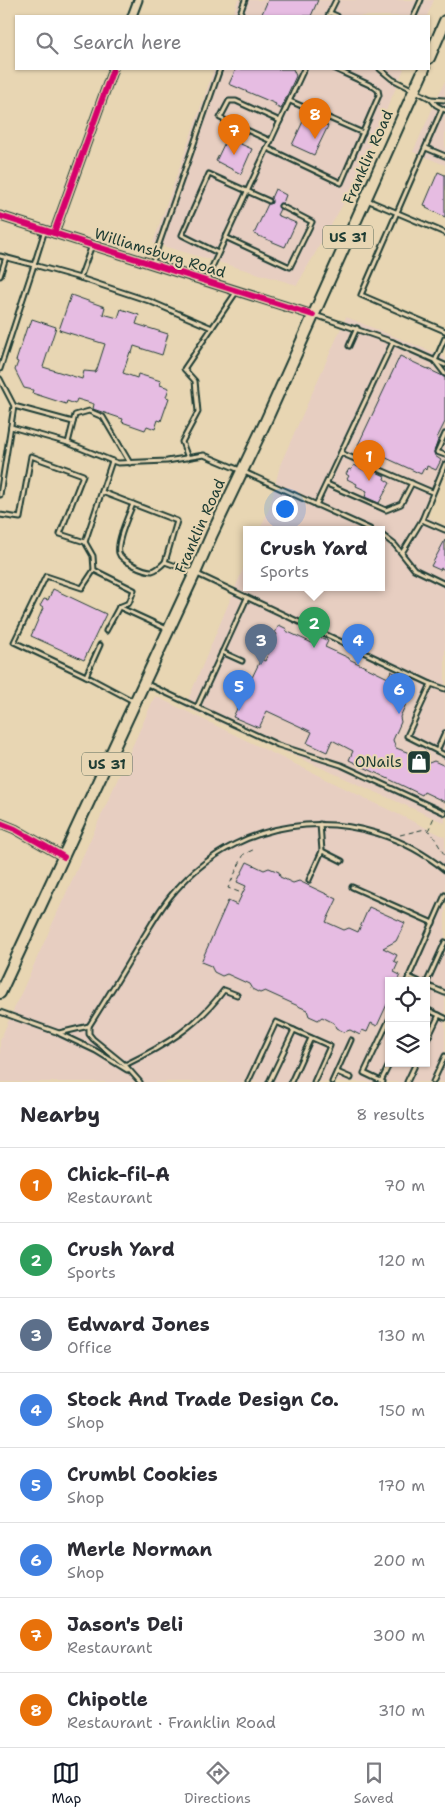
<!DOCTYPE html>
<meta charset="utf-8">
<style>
body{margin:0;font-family:"Shantell Sans",sans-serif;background:#f2f2f3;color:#2b2b33}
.controls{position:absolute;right:15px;bottom:15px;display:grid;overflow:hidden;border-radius:0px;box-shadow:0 1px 4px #0004}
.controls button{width:45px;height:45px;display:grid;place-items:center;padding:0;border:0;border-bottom:1px solid #e1e1e2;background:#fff;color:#2b2b33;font:25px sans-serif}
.you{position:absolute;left:284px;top:508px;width:18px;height:18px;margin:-12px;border:4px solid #fff;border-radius:50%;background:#1a73e8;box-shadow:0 0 0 8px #1a73e833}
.badge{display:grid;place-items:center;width:32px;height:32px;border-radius:50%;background:#111827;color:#fff;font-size:16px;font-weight:700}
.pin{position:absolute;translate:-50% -41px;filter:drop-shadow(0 1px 2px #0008)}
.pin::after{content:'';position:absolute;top:26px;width:18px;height:15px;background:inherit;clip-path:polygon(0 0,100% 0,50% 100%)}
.popup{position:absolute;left:243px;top:526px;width:142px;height:65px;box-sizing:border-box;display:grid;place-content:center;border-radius:0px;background:#fff;filter:drop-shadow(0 1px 4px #0005);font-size:16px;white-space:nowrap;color:#7c7c81}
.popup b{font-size:19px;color:#2b2b33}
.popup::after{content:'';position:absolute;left:50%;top:100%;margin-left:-10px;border:10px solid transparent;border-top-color:#fff}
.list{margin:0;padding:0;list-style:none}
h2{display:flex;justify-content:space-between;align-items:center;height:65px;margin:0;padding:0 20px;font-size:21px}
h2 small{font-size:16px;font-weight:400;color:#7c7c81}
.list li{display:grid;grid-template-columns:32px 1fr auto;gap:15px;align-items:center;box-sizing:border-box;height:75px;padding:0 20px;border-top:1px solid #e1e1e2}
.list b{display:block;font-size:19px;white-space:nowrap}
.list p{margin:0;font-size:16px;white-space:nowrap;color:#7c7c81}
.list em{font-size:16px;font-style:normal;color:#7c7c81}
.icon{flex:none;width:28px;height:28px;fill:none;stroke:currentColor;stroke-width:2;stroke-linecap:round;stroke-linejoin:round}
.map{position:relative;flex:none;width:445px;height:1082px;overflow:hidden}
.search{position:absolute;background:#fff;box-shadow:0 1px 4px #0004;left:15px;right:15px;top:15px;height:55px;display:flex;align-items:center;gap:12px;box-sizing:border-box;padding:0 18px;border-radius:0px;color:#7c7c81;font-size:19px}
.sheet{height:665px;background:#fff}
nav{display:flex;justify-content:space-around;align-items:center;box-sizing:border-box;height:70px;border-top:1px solid #e1e1e2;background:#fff;font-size:14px;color:#7c7c81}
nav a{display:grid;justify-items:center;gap:2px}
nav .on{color:#111827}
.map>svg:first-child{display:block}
</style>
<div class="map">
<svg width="445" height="1082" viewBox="0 0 445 1082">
<rect width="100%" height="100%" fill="#e8d6b3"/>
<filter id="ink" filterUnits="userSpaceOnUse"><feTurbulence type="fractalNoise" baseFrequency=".02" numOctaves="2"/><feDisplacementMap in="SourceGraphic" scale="10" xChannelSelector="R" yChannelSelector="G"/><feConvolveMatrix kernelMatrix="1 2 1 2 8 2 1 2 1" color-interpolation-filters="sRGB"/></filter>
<g filter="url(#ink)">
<g fill="#e7cec1" fill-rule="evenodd">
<path d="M238 0H434L427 16H232Z"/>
<path d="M214 69H404L354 185 297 285 153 243Z"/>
<path d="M445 81V165L413 152Z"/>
<path d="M346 317 445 357V473L426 516 445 526V823L185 707 246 562V587H382V529H260L270 507 280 465Z"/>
<path d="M155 696 445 837V1082H0V1040ZM389 981H426V1063H389Z"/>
</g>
<g fill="#e6bce2" stroke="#1f3d34">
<path d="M268 0H318L311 16H261Z"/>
<path d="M236 69H293L296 76 281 109 275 106 276 104 229 84Z"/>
<path d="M306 115 328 126 314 155 292 145Z"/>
<path d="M227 138 252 149 241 174 216 161Z"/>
<path d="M438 172 445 175V217L426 208 427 206 424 205Z"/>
<path d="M275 189 286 195 283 203 278 205 280 209 277 215 296 223 285 247 254 234 268 204 272 203 271 198Z"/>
<path d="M71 295 105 307 103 314 118 318 121 309 139 315 136 324 168 334 162 355 134 346 132 353 130 352 123 373 137 378 138 374 161 381 160 385 169 388 166 397 169 398 161 421 158 420 155 429 147 426 145 430 122 422 123 419 93 409 94 404 77 399 75 404 67 401 66 404 32 393 33 390 24 388 15 370 18 362 16 361 27 327 29 328 32 319 56 327 43 367 82 379 84 371 95 372 97 369 105 344 59 330Z"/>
<path d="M400 356 445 377V422L437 438 438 440 434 452 435 456 441 460 436 470 427 466 426 470 424 468 421 474 358 445Z"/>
<path d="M354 465 366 471 367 468 385 476 384 479 390 483 379 503 365 497 367 491 356 486 357 484 347 479 349 476 346 474 349 469 351 470Z"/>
<path d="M445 540V570L441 568 440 570 431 566Z"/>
<path d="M53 589 106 614 84 660 31 636 43 608 40 606 44 599 48 600Z"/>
<path d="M279 625 287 629 286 631 312 643 316 635 328 641 325 647 349 658V659L388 678 391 671 406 679 411 693 400 717 401 722 393 740 396 748 415 755 429 763 434 761 445 766V802L424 792 422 795 349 760 353 751 332 740 327 752 307 743 312 732 267 711 259 728 233 717 261 659 265 661 277 634 275 633Z"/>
<path d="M247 862 264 870 269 868 279 872 280 877 293 883 299 881 337 899 326 922 344 930 349 928 358 932 369 907 405 923 396 941 383 948 397 955 394 961 398 963 394 972 400 975 397 981H389V1000L377 1026 371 1023 367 1032 362 1030 360 1035 350 1030 344 1032 336 1028 334 1023 322 1017 318 1020 309 1016 307 1010 265 991 260 993 252 989 249 984 227 974 222 976 214 972 211 966 201 962 228 901 237 905 246 886 237 882Z"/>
</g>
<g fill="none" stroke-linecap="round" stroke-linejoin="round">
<defs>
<g id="lane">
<path d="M330 13 337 16"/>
<path d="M239 16 245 0"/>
<path d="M328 16 336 0"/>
<path d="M414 16 421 0"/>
<path d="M380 69 392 79 431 99"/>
<path d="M445 100 431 99 436 105 445 110"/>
<path d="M290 101 363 133"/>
<path d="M442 109 361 295 445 331"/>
<path d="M271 141 220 118 229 101H236L280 121"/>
<path d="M267 148 341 183 379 95 378 90 374 87 335 69"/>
<path d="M426 148 445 156"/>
<path d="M367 200 445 233"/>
<path d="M45 230 34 265 80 278"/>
<path d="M225 237 290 267 312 222 281 206"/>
<path d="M92 245 80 278 149 301 212 328"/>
<path d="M218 253 182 235 209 174 269 201"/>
<path d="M0 256 34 265 0 369"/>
<path d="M152 264 220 69"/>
<path d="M0 276 6 257"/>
<path d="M206 280 304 69"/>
<path d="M315 315 393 342 445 365"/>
<path d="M445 338 435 361 445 374"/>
<path d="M349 346 357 328"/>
<path d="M0 379 14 406 0 495"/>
<path d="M14 406 73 422"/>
<path d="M11 427 68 443 75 415 89 411 103 417 130 463"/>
<path d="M445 434 437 452 445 455"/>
<path d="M68 443 112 461"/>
<path d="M341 453 432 492"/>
<path d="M188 458 182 442 198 412 195 381 184 369 237 291"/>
<path d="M327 484 386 510 401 504 412 483"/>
<path d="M102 492 177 521 165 562 195 573 431 684 445 689"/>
<path d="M133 504C129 514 116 542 119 553 121 561 144 571 152 571 157 570 161 566 165 562"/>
<path d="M316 505 393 342"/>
<path d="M0 515 20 518 31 456 83 475 60 534 85 542 112 461 118 463 167 461 204 455 242 471 370 529"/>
<path d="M422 520 445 530"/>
<path d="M382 535 395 545 414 569 445 584"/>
<path d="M85 542 93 556 94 570 134 590 129 603 119 607 167 629"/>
<path d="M402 553 422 520 445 464"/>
<path d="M94 570 82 588 46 576 14 642 86 676 133 701"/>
<path d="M106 631 119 607"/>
<path d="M222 652 242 661"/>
<path d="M86 676 100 645"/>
<path d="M147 684 278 745 341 765 445 813"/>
<path d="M431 684 407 736 445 755"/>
<path d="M197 707 247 598"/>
<path d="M437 751 445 733"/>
<path d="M320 824 322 851"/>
<path d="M309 880 322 851 342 861"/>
<path d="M352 887 433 923"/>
<path d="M409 977 418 981"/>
<path d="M407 981 445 895"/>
<path d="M426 984 445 942"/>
<path d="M426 985 445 993"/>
<path d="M426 1009 445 1018"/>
<path d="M0 1012 59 1033 89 1026"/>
<path d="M60 1034 96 1051 127 1070"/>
<path d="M426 1042 439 1015"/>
<path d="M125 1065C164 1046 198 1026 224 990L237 995"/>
<path d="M337 1072 351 1078"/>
<path d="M381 1081 390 1063"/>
<path d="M140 1082 125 1065 93 1039 89 1034V1026C107 998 124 970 141 941 152 924 161 906 175 891 245 810 363 803 445 870"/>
<path d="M248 1082 276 1022 330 1046 314 1082"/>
<path d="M269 1082 294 1030"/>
<path d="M291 1082 311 1038"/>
<path d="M332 1082 351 1040"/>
<path d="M383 1082 364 1073 389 1020"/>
<path d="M407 1082 416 1063"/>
<path d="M433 1082 445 1056"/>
</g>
<g id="street">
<path d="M132 16 138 0"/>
<path d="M0 216 313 315"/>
<path d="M54 233 113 69"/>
<path d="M0 823 15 829 64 857"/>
</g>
<g id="primary">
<path d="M429 58 445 21"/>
<path d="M0 993 195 573 212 534 265 423 424 69"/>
</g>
</defs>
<use href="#lane" stroke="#1f3d34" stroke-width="7"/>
<use href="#street" stroke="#1f3d34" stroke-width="11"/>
<use href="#primary" stroke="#1f3d34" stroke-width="14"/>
<g stroke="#1f3d34" stroke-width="1" stroke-dasharray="5 4" stroke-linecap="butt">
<path d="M428 831 435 815"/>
<path d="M400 835 425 829 431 832 445 856"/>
<path d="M239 892 228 888 244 854 255 849"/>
</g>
<use href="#lane" stroke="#e8d6b3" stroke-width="3"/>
<use href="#street" stroke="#e8d6b3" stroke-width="7"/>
<use href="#primary" stroke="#e8d6b3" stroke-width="10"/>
<defs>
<g id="cycleway">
<path d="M0 216 313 315"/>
<path d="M54 233 113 69"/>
<path d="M0 823 15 829 64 857"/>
</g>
</defs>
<use href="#cycleway" stroke="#e8d6b3" stroke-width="9"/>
<use href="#cycleway" stroke="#d6006c" stroke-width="6"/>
</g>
</g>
<defs>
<symbol id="shop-square" viewBox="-11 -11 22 22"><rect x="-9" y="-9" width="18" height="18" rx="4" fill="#1f3d34" stroke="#e8d6b3"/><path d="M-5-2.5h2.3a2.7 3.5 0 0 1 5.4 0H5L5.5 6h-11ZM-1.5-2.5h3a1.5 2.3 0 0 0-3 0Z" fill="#fff"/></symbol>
</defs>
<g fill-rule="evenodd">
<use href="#shop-square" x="405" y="748" width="28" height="28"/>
</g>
<g text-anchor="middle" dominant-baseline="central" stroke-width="4" stroke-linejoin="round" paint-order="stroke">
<g fill="#e8d6b3" stroke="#5b6b5a" stroke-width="1">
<rect x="323" y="225.5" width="50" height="23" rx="4"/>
<rect x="82" y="752.5" width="50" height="23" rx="4"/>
</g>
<g font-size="14" font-weight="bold" fill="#1f3d34">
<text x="348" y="237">US 31</text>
<text x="107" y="764">US 31</text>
</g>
<g font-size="15" fill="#1f3d34" stroke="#e8d6b3">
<text transform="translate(368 157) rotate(-66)">Franklin Road</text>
<text transform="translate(160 253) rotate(17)">Williamsburg Road</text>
<text transform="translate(200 526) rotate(-66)">Franklin Road</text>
</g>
<g font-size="15" fill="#1f3d34" stroke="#e8d6b3" text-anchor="end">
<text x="402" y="762">ONails</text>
</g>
</g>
</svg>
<div class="controls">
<button><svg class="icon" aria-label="locate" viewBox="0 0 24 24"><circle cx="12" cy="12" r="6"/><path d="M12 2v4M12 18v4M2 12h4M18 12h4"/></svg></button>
<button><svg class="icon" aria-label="layers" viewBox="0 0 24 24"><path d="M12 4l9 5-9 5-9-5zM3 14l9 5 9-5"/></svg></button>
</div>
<div class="you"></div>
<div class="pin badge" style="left:369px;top:481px;background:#e8710a">1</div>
<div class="pin badge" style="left:314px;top:648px;background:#2e9e5b">2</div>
<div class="popup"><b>Crush Yard</b>Sports</div>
<div class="pin badge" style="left:261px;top:665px;background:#5c6f8a">3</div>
<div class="pin badge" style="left:358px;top:665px;background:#3f7fe0">4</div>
<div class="pin badge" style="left:239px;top:711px;background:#3f7fe0">5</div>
<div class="pin badge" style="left:399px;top:714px;background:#3f7fe0">6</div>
<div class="pin badge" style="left:234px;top:155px;background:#e8710a">7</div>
<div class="pin badge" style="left:315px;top:139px;background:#e8710a">8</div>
<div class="search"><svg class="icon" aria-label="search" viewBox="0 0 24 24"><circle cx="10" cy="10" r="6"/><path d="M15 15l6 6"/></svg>Search here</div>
</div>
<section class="sheet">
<h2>Nearby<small>8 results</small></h2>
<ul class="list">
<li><span class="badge" style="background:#e8710a">1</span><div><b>Chick-fil-A</b><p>Restaurant</p></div><em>70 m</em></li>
<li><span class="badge" style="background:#2e9e5b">2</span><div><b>Crush Yard</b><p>Sports</p></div><em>120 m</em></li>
<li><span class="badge" style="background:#5c6f8a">3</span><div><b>Edward Jones</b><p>Office</p></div><em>130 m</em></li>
<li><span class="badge" style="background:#3f7fe0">4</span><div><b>Stock And Trade Design Co.</b><p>Shop</p></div><em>150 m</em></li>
<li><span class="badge" style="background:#3f7fe0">5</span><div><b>Crumbl Cookies</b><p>Shop</p></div><em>170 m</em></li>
<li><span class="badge" style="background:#3f7fe0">6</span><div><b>Merle Norman</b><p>Shop</p></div><em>200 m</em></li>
<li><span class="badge" style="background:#e8710a">7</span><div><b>Jason's Deli</b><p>Restaurant</p></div><em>300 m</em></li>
<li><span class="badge" style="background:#e8710a">8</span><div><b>Chipotle</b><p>Restaurant · Franklin Road</p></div><em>310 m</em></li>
</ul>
</section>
<nav>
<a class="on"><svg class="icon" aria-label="map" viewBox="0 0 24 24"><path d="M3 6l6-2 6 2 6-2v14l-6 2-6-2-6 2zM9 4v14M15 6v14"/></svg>Map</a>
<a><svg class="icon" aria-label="directions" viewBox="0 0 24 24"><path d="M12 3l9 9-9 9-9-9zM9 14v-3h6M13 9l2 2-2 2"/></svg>Directions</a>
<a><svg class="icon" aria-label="saved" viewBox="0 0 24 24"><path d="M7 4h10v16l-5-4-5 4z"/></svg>Saved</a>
</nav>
